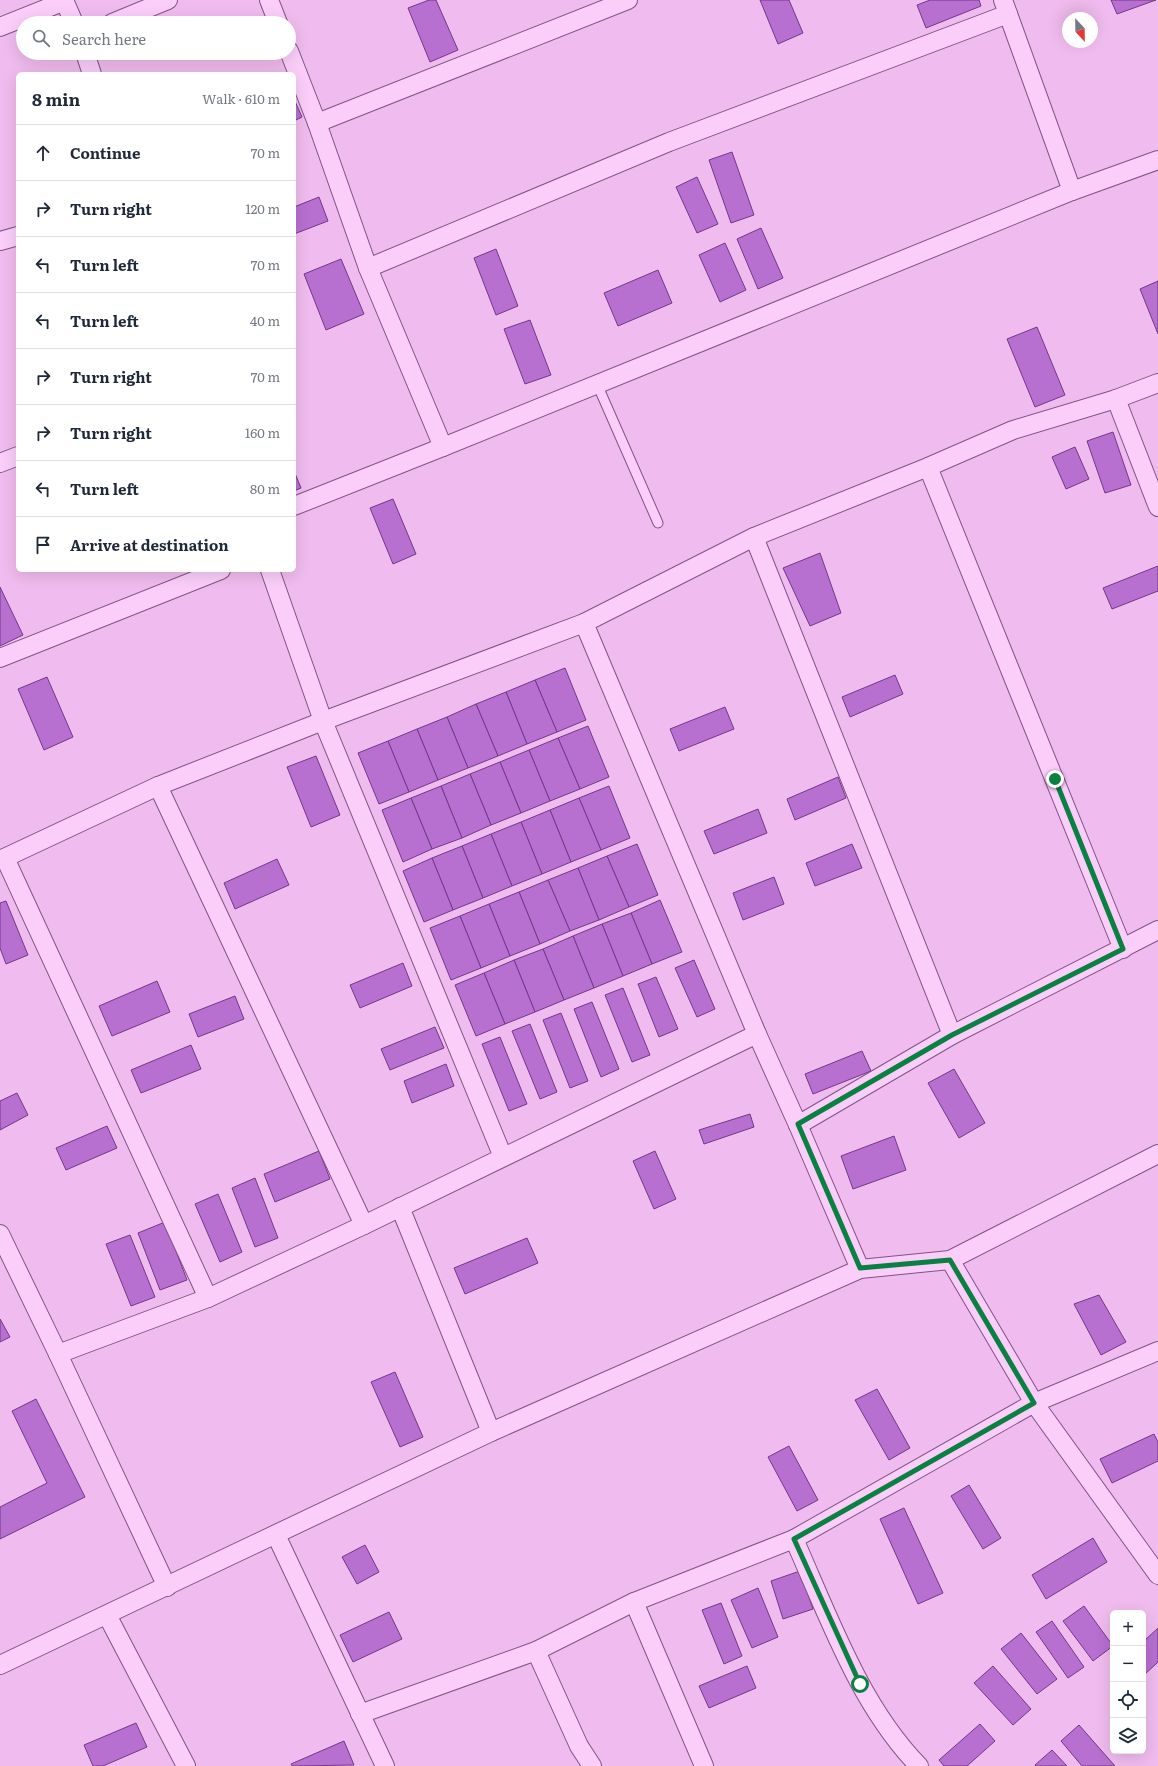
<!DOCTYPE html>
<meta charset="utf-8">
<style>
body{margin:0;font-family:Literata,serif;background:#f2f2f3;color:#1f2937}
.controls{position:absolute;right:12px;bottom:12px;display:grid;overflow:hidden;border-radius:6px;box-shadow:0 4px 16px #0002}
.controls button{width:36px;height:36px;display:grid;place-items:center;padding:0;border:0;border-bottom:1px solid #e0e1e3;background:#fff;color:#1f2937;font:20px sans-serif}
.compass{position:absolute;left:1062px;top:12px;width:36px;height:36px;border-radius:50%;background:#fff;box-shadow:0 4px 16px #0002;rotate:158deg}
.stop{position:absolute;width:12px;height:12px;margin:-9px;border:3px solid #0b8043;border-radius:50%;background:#fff}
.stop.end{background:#0b8043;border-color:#fff;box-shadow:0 1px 4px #0008}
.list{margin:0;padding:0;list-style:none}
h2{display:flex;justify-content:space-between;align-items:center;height:52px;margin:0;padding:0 16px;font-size:17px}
h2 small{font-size:13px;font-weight:400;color:#747a83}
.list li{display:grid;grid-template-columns:26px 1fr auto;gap:12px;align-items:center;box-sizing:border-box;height:56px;padding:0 16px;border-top:1px solid #e0e1e3}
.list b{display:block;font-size:15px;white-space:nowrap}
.list em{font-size:13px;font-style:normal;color:#747a83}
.icon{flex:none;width:22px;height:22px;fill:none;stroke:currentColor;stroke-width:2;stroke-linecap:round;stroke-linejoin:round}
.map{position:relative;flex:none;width:1158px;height:1766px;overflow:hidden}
.search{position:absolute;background:#fff;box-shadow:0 4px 16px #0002;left:16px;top:16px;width:280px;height:44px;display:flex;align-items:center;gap:10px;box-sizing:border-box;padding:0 14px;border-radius:22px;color:#747a83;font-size:15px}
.panel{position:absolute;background:#fff;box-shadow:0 4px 16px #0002;left:16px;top:72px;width:280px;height:500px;border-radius:6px}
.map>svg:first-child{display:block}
</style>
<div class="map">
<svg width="1158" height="1766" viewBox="0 0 1158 1766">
<rect width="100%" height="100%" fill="#f0bbee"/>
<g fill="#b76fd0" stroke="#723988">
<path d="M429 0H436L458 50 430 62 408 8Z"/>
<path d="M760 0H789L803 33 778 44Z"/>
<path d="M930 0H979L981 6 926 28 917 5Z"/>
<path d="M1111 0H1156L1117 14Z"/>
<path d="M294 99 302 117 294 121Z"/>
<path d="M732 152 754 215 731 223 709 160Z"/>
<path d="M697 177 718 224 697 233 676 187Z"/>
<path d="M319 197 328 221 294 234V207Z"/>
<path d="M761 228 783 278 758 289 737 239Z"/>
<path d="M725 243 746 290 720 302 699 255Z"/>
<path d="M496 249 518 306 496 315 474 258Z"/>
<path d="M341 259 364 314 326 330 304 274Z"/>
<path d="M658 270 672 303 618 326 604 293Z"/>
<path d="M1158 281V334L1140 289Z"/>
<path d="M530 320 551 375 525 384 504 329Z"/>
<path d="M1037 327 1065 395 1035 407 1007 339Z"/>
<path d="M1113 432 1131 485 1105 493 1087 441Z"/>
<path d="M1075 447 1089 479 1066 489 1052 457Z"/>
<path d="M294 471 301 488 294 491Z"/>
<path d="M393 499 416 554 393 564 370 508Z"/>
<path d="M820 553 841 613 810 626 783 568Z"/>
<path d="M1158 566V591L1112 609 1103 588Z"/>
<path d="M0 587 23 635 0 646Z"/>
<path d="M565 668 586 720 557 732 535 680Z"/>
<path d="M895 675 903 694 850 717 842 697Z"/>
<path d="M47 677 73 737 44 750 18 689Z"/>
<path d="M535 680 557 732 527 744 506 692Z"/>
<path d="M506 692 527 744 498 756 476 704Z"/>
<path d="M476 704 498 756 468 768 447 717Z"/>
<path d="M725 707 734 729 679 751 670 729Z"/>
<path d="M447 717 468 768 438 780 417 729Z"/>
<path d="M588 726 609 777 580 789 558 738Z"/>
<path d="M417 729 438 780 409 792 388 741Z"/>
<path d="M558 738 580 789 550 801 529 750Z"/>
<path d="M388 741 409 792 379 804 358 753Z"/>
<path d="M529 750 550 801 521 813 500 762Z"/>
<path d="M316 756 340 815 311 827 287 767Z"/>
<path d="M500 762 521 813 491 825 470 774Z"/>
<path d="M470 774 491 825 462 838 441 786Z"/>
<path d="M838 777 846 798 795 820 787 799Z"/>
<path d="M441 786 462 838 432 849 411 798Z"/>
<path d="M609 786 630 838 601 850 579 798Z"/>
<path d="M411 798 432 849 403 862 382 810Z"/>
<path d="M579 798 601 850 571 862 550 810Z"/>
<path d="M758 809 767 833 714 854 704 831Z"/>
<path d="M550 810 571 862 542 874 521 822Z"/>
<path d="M521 822 542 874 512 886 491 834Z"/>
<path d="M491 834 512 886 483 898 462 846Z"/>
<path d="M637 844 658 895 629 907 607 856Z"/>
<path d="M852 844 862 868 815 886 806 863Z"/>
<path d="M462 846 483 898 453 910 432 858Z"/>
<path d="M607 856 629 907 599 920 578 868Z"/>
<path d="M432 858 453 910 424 922 403 871Z"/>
<path d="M277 859 289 885 235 909 224 883Z"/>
<path d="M578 868 599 920 570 931 548 880Z"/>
<path d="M774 877 784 904 743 920 733 893Z"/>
<path d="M548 880 570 931 540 944 519 892Z"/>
<path d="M519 892 540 944 510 956 489 904Z"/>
<path d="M660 900 682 952 652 964 631 913Z"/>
<path d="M6 901 28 955 6 964 0 948V903Z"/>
<path d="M489 904 510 956 481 968 460 916Z"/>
<path d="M631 913 652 964 623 976 602 924Z"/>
<path d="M460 916 481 968 451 980 430 928Z"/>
<path d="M602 924 623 976 594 988 573 936Z"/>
<path d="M573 936 594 988 564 1000 543 949Z"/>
<path d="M543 949 564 1000 535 1012 514 960Z"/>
<path d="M514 960 535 1012 505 1024 484 973Z"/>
<path d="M694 960 715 1009 697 1017 675 968Z"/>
<path d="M403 963 412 986 360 1008 350 985Z"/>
<path d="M484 973 505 1024 476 1036 455 985Z"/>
<path d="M656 977 678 1029 659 1037 638 984Z"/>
<path d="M157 981 170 1012 112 1036 99 1006Z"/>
<path d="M623 988 650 1055 632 1062 605 995Z"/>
<path d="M235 996 244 1019 198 1037 189 1014Z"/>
<path d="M592 1002 619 1069 601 1077 574 1009Z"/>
<path d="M561 1013 588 1081 570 1088 543 1020Z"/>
<path d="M530 1024 557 1092 540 1099 512 1031Z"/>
<path d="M435 1027 444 1048 390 1070 381 1049Z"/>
<path d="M500 1037 527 1104 509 1111 482 1044Z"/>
<path d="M191 1045 201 1069 141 1093 131 1070Z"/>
<path d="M862 1051 871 1071 813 1094 805 1074Z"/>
<path d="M446 1064 454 1086 412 1103 404 1081Z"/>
<path d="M954 1069 985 1123 959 1138 928 1083Z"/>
<path d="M17 1093 28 1115 0 1130V1101Z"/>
<path d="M750 1114 754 1127 704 1144 699 1130Z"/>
<path d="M107 1126 117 1148 66 1170 56 1148Z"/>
<path d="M894 1136 906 1170 853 1189 841 1156Z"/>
<path d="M319 1151 330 1179 275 1202 264 1174Z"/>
<path d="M655 1151 676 1199 654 1209 633 1161Z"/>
<path d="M255 1178 278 1238 255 1247 232 1188Z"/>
<path d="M218 1194 242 1252 220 1262 195 1204Z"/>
<path d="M165 1222 187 1280 160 1290 138 1233Z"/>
<path d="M130 1235 155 1297 131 1306 106 1244Z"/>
<path d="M527 1238 538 1263 465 1294 454 1268Z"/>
<path d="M1099 1295 1126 1342 1101 1355 1074 1304Z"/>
<path d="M0 1319 10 1337 0 1342Z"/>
<path d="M395 1372 423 1437 400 1447 371 1382Z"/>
<path d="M877 1389 910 1448 889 1460 855 1400Z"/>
<path d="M36 1399 85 1497 0 1539V1507L47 1483 12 1411Z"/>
<path d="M1154 1434 1158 1442V1461L1112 1483 1100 1459Z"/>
<path d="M789 1446 818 1500 797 1511 768 1457Z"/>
<path d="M969 1485 1001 1538 983 1549 951 1496Z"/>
<path d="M904 1508 943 1593 918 1604 880 1519Z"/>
<path d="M1093 1538 1107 1562 1046 1599 1032 1575Z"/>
<path d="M365 1545 379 1572 357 1584 342 1557Z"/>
<path d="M800 1571 813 1609 783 1619 771 1581Z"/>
<path d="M758 1588 778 1637 752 1648 731 1600Z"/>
<path d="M721 1603 742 1656 724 1664 702 1610Z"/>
<path d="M1084 1606 1113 1646 1093 1661 1063 1621Z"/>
<path d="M389 1612 402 1639 353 1662 340 1635Z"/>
<path d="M1052 1621 1084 1667 1068 1678 1036 1632Z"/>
<path d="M1158 1628V1662L1144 1675 1143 1642Z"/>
<path d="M1021 1633 1057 1679 1037 1694 1001 1649Z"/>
<path d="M747 1666 756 1688 709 1708 699 1686Z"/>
<path d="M993 1666 1031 1709 1013 1725 974 1683Z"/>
<path d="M136 1723 147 1747 103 1766H93L84 1745Z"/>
<path d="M980 1724 995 1741 967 1766H944L939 1760Z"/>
<path d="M1079 1725 1115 1766H1082L1061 1741Z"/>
<path d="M344 1741 354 1765 292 1766 291 1764Z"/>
<path d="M1052 1750 1067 1766H1036L1035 1765Z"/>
</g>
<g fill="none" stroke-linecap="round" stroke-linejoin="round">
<defs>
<path id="lane" d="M597 384 658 523"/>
<g id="street">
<path d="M64 0 74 23"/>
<path d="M269 0 278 23"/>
<path d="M1003 0 1072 191"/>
<path d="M112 23 168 0"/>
<path d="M0 27 65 1"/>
<path d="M289 51 317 123 368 268 443 447"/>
<path d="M85 53 92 74"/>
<path d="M317 123 628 0"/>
<path d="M0 241 18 236"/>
<path d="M368 268 669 142 1008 14"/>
<path d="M1116 399 1158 507"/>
<path d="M0 463 18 456"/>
<path d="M928 467 1123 949"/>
<path d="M294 506 443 447 1072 191 1158 160"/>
<path d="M754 537 952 1035"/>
<path d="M270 570 323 721 503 1157"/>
<path d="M584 623 757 1034 798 1125 860 1269"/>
<path d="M0 658 221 570"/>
<path d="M158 786 364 1225"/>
<path d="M5 858 208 1298"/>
<path d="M0 860 158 786 323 721 584 623 754 537 928 467 1013 430 1116 399 1158 383"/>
<path d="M798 1125 952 1035 1158 930"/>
<path d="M400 1207 491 1432"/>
<path d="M0 1234 58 1354 167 1587"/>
<path d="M950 1260 1034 1403 1158 1575"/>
<path d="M58 1354 208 1298 364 1225 757 1034"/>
<path d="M276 1535 385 1766"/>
<path d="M794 1539C828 1615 860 1706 919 1766"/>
<path d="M634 1602 704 1766"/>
<path d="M107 1615 186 1766"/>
<path d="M536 1651 579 1746 592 1766"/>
<path d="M0 1665 491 1432 860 1269 950 1260 1158 1154"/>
<path d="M360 1714 536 1651 634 1602 794 1539 1034 1403 1158 1351"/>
</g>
</defs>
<use href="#lane" stroke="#805487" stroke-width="11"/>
<use href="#street" stroke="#805487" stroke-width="20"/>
<use href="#lane" stroke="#facef9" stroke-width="9"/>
<use href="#street" stroke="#facef9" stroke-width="18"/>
</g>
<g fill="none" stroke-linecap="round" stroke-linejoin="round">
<path stroke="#0b8043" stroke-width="5" d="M860 1684 794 1539 1034 1403 950 1260 860 1268 798 1124 952 1035 1123 949 1055 779"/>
</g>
</svg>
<div class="controls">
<button>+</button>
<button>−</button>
<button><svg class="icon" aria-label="locate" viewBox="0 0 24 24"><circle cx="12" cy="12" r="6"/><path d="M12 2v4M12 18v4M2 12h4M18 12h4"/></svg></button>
<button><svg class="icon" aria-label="layers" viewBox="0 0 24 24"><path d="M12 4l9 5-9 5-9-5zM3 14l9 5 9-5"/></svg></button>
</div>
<svg class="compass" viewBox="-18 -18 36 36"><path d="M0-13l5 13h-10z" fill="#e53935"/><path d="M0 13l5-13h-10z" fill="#747a83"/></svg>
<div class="stop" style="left:860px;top:1684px"></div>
<div class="stop end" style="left:1055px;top:779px"></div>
<div class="search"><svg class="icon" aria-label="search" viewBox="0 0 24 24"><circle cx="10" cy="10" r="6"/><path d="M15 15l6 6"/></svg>Search here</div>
<section class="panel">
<h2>8 min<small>Walk · 610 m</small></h2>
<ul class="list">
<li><svg class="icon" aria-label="ahead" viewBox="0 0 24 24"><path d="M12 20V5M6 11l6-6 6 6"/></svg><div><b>Continue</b></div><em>70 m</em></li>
<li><svg class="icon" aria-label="right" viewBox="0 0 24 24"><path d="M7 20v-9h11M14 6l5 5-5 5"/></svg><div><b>Turn right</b></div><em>120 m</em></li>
<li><svg class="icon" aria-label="left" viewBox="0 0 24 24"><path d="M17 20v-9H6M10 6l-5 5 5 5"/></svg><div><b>Turn left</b></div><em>70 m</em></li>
<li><svg class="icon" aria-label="left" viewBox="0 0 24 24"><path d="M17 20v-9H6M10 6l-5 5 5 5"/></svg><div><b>Turn left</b></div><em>40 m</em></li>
<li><svg class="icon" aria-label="right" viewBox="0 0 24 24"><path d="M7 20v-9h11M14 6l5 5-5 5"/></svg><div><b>Turn right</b></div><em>70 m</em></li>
<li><svg class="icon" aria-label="right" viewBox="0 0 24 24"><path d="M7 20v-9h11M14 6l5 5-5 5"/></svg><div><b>Turn right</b></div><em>160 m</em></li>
<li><svg class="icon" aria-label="left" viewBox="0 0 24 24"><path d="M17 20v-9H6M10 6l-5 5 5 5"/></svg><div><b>Turn left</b></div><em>80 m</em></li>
<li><svg class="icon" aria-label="arrive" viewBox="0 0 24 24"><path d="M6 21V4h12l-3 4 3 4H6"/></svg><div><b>Arrive at destination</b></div></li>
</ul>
</section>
</div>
